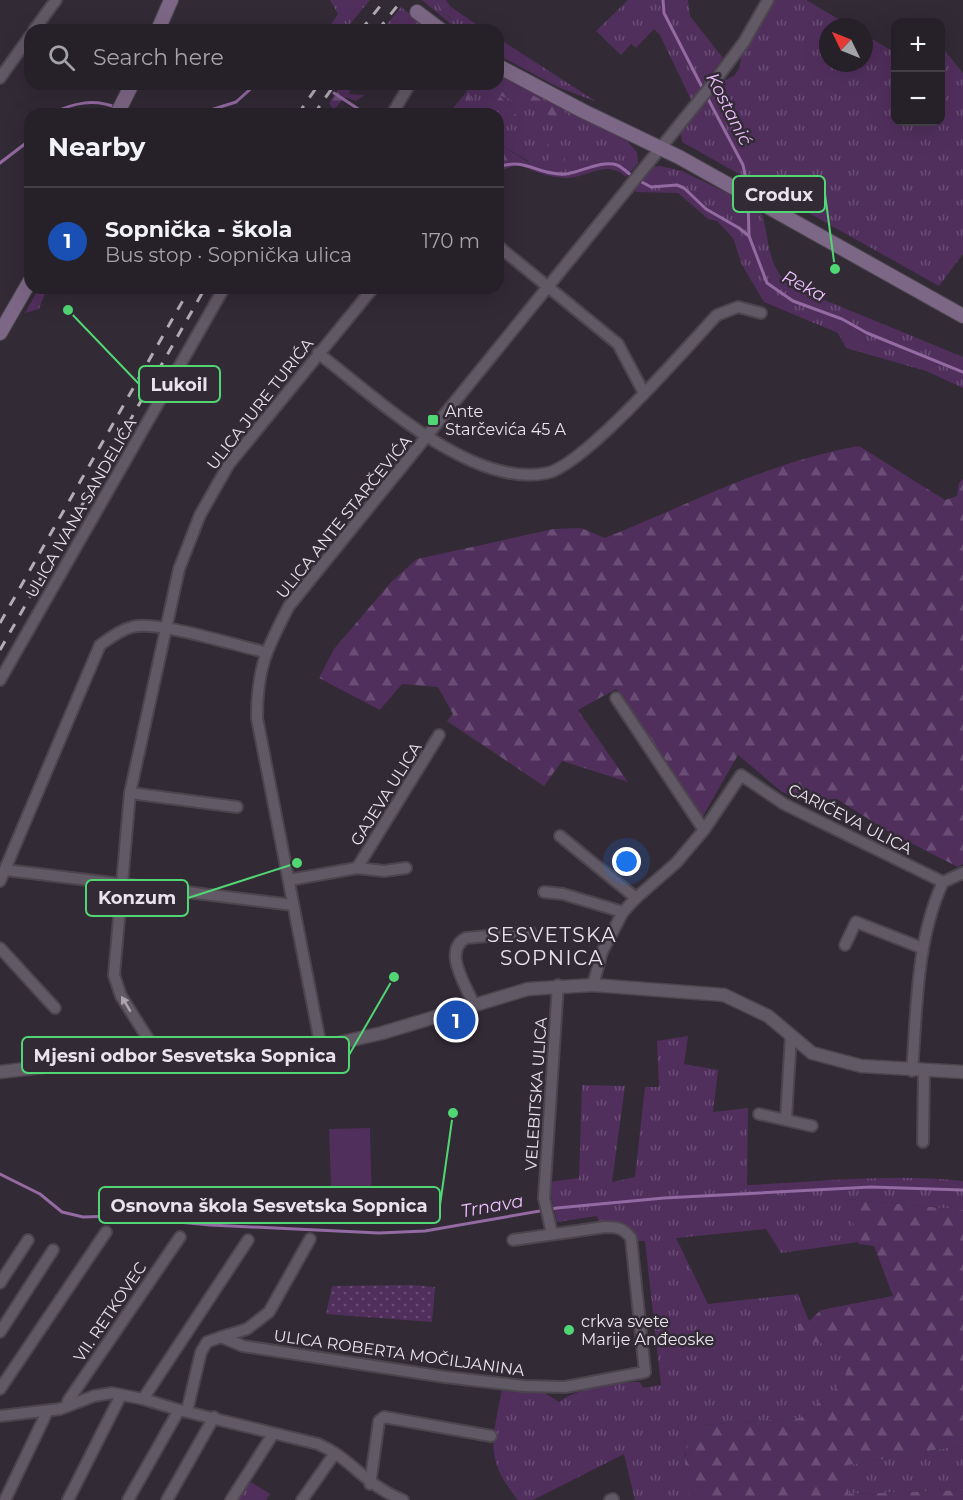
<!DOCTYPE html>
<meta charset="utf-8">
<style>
body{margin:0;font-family:Montserrat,sans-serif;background:#2e2830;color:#f1f3f6}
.controls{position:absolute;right:18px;top:18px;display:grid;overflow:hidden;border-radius:12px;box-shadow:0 6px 24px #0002}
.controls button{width:54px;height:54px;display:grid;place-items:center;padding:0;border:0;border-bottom:2px solid #423e45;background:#262028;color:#f1f3f6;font:30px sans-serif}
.compass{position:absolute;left:819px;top:18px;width:54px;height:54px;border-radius:50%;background:#262028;box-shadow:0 6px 24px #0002;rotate:313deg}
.you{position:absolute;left:627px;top:862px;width:21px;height:21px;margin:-15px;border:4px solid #fff;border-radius:50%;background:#1a73e8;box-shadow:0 0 0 9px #1a73e833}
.badge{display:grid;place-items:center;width:39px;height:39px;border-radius:50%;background:#51d674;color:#fff;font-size:20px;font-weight:700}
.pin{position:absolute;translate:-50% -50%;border:3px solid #fff;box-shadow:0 2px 6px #0006}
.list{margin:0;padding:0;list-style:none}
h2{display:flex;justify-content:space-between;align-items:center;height:78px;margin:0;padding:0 24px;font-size:26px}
h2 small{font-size:20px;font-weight:400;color:#a4a3a8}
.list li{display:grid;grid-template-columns:39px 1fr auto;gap:18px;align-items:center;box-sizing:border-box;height:108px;padding:0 24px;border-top:2px solid #423e45}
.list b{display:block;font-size:22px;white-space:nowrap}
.list p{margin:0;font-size:20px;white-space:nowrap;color:#a4a3a8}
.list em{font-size:20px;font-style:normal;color:#a4a3a8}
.icon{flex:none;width:33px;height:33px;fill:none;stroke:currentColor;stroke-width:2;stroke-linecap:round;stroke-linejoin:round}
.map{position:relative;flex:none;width:963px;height:1500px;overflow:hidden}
.search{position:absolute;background:#262028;box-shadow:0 6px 24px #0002;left:24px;top:24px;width:480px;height:66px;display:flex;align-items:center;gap:15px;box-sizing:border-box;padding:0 21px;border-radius:18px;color:#a4a3a8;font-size:22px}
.panel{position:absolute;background:#262028;box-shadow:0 6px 24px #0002;left:24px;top:108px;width:480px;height:186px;border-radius:18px}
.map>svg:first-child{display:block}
</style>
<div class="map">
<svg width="963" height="1500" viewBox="0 0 963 1500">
<defs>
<pattern id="grass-tufts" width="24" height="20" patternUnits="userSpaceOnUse" patternTransform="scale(1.5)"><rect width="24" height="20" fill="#512f5d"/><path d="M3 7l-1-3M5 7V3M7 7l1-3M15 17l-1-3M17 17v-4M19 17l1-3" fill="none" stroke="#6a4d74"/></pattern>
<pattern id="forest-firs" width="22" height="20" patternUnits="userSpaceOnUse" patternTransform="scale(1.5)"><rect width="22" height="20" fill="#512f5d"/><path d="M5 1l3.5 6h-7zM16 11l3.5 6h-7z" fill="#6a4d74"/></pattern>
<pattern id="garden-dots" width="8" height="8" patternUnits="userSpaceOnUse" patternTransform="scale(1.5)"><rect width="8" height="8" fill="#512f5d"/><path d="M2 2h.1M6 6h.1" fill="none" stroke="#6a4d74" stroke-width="1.8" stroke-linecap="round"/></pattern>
</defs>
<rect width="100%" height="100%" fill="#322a35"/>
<g fill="url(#grass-tufts)">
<path d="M330 0H370L345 30H327L338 14Z"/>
<path d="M422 0H436L440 11 451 18 450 6 484 30H458Z"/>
<path d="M628 0H688L690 16 723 58 691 100 660 35 654 29 636 48 631 44 621 55 596 31Z"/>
<path d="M774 0H806L852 27H828V63H864V34L895 53 896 122H940L941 46 963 73V254L939 286 682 142 681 133 719 83 734 76 739 69 742 54Z"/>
<path d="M401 7 430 30H382Z"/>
<path d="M498 38 597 102 558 87 498 55Z"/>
<path d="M498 73 627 141 637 152 638 163 626 177C606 159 590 177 567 178 555 178 541 174 529 169L528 161 498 143V114H474L470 107 462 114H448L468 90 463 84H498Z"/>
<path d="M660 166 682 171 760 209C771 238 765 269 793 287L963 357V388L926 371 846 348 838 333 764 302 742 265 733 238 717 221 708 219 678 193 636 192 634 188 650 167Z"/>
<path d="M39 288H47L39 309 25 313Z"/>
<path d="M688 1036 684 1064 718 1070 713 1112 748 1108 747 1185C818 1182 892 1173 963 1181V1210L846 1199 859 1242 781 1253 766 1229 676 1238 708 1304 798 1294 809 1321 851 1350 844 1382 800 1418 700 1425 685 1454 689 1500H635L624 1454 533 1500H518C483 1457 493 1440 502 1389L543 1392 559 1402C577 1388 616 1382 640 1382L643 1388 661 1385 645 1241H635C631 1221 615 1222 599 1224L597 1216 557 1222 548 1182 579 1178 582 1085 625 1086 612 1182 635 1177 645 1087H659L657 1041Z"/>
<path d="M963 1445V1490L848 1494V1465Z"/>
<path d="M249 1481 270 1494 266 1500H237Z"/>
</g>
<g fill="url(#forest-firs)">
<path d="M436 0H446L450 6 452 18 440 11Z"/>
<path d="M400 10 426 30 388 28Z"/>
<path d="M498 77 568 114 570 119 566 122 499 95 527 128 565 158 564 164 550 166 549 155 498 105 471 84H498Z"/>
<path d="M342 84H351L349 94 364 95 356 101 345 97 334 110 329 103Z"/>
<path d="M468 89 474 114H462Z"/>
<path d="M498 143 528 162 529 169 518 165 498 171Z"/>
<path d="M859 446 945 500 957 496 959 483 963 479V864L958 867 889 832 837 799 806 801 782 792 738 755 703 816 616 689 578 710 628 782 562 761 544 786 447 721 453 714 438 687 402 684 380 710 319 678 334 649 392 581 417 559 554 529 581 528 605 538C687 505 771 461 859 446Z"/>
<path d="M846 1199 963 1210V1445L848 1465V1494L963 1490V1500H689C686 1468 678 1452 700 1425L800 1418 844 1382 850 1350 798 1338V1324L809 1321 821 1310 893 1296 874 1246 859 1244Z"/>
</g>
<path fill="url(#garden-dots)" d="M412 1285 435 1287 432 1322 326 1314 332 1286Z"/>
<path fill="#512f5d" d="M370 1128 372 1211 332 1212 329 1129Z"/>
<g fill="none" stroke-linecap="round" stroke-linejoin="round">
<g stroke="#936aa2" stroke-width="3">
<path d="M663 0 664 13 703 89"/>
<path d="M334 93 366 114"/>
<path d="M706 95 743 165 748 190"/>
<path d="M123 110 131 114"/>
<path d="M50 114C73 103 94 98 117 108"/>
<path d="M198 114 236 102 256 84"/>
<path d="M0 163 30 140"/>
<path d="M498 167C525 157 539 176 566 174 581 172 602 160 617 165 622 167 628 173 632 176"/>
<path d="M638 180 651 187 677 185 684 188 706 209 739 228 749 236 767 283 793 301 842 319 867 333 963 372"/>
<path d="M748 199 749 236"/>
<path d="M0 1174 40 1194 62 1212 83 1217 115 1216 210 1225 379 1233 425 1231 557 1208 664 1198 871 1187 963 1190"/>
</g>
<defs>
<g id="minor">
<path d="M34 30 56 0"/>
<path d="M0 78 30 36"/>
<path d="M392 114 410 84"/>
<path d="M498 246 618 344 644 393"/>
<path d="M318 353C374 396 471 489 547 473 585 465 686 348 717 315L738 307 761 313"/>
<path d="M0 680 224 288"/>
<path d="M616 698 704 830"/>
<path d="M130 793 237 807"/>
<path d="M560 836 636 898"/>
<path d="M357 868 439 735"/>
<path d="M6 870 293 905"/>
<path d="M289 880 357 868 384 871 406 868"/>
<path d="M0 881 100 645C110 638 120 630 132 627 157 620 237 646 265 652"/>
<path d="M544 892 563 894 623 912"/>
<path d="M845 945 856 922 922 948"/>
<path d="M0 948 55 1008"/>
<path d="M593 985 602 952 623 912 636 898 676 863 704 830 741 775 784 804 943 882"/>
<path d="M474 1005C466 985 442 951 466 938L530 932"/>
<path d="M321 1047 257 718C257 668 266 650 289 606L714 82 744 42 768 0"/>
<path d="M157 1053 121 996 114 975 130 793 179 569 200 515 229 464 373 288"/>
<path d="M912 1071C917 1008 916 940 943 882L963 873"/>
<path d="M759 1114 812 1126"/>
<path d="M786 1119 791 1035"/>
<path d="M923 1142 924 1071"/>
<path d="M552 1234 544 1198 558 985"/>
<path d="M0 1283 28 1240"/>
<path d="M0 1332 53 1250"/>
<path d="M221 1337 247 1329 269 1312 310 1239"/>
<path d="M0 1389 106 1232"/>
<path d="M143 1399 248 1240"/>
<path d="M68 1406V1401L180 1237"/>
<path d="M187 1411 201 1352 207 1342 221 1337 243 1346 445 1377 524 1386 565 1387 645 1372 631 1238C623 1228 618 1227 605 1227L513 1240"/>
<path d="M0 1416 60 1409 94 1396 112 1393 143 1399 179 1410 318 1444C351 1458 366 1486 403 1500"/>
<path d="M370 1484 379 1421 384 1417 491 1436"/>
<path d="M5 1500 47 1412"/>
<path d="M68 1500 121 1395"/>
<path d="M128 1500 179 1410"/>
<path d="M167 1500 214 1417"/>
<path d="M231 1500 273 1434"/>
<path d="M302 1500 335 1453"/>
<path d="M610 1500 613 1499"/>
</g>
<path id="tertiary" d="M0 1072 157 1053 287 1051 321 1047 382 1033 528 989 593 985 724 995 768 1016 812 1053 861 1066 963 1072"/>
<g id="secondary">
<path d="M417 12 441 30"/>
<path d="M158 30 171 0"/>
<path d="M498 66 583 111 679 157 963 316"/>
<path d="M117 114 132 84"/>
<path d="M0 333 30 281"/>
</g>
</defs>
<use href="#minor" stroke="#4c454e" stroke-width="14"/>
<use href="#tertiary" stroke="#4c454e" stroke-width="15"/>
<use href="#secondary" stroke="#4c454e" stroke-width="16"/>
<use href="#minor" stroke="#625966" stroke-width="10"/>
<use href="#tertiary" stroke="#625966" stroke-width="12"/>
<use href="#secondary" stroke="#7d6786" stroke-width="14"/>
<g stroke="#b2acb4" stroke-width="3" stroke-dasharray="10 10" stroke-linecap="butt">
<path d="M361 30 385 0"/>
<path d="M378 30 402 0"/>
<path d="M298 114 319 84"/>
<path d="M314 114 335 84"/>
<path d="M0 623 190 288"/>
<path d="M0 650 205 288"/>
</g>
</g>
<defs><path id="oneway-solid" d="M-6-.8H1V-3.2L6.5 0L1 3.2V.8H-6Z" transform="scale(1.5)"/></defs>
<use fill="#aca5af" href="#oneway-solid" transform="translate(126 1004) rotate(-121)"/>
<g fill="#51d674" stroke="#322a35" stroke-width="2">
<rect x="427" y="414" width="12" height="12" rx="3"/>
<circle cx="569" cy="1330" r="6"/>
</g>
<g text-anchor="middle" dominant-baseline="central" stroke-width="5" stroke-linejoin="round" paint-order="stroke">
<g font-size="16" fill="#e9e4eb" stroke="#322a35">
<text transform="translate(260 404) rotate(-52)">ULICA JURE TURIĆA</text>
<text transform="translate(81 508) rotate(-60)">ULICA IVANA SANDELIĆA</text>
<text transform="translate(344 517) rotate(-51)">ULICA ANTE STARČEVIĆA</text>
<text transform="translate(386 794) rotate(-58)">GAJEVA ULICA</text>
<text transform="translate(850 819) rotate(27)">CARIĆEVA ULICA</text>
<text transform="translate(536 1094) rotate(-86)">VELEBITSKA ULICA</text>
<text transform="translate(110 1312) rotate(-56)">VII. RETKOVEC</text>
<text transform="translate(399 1353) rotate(8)">ULICA ROBERTA MOČILJANINA</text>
</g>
<g font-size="16" fill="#e9e4eb" stroke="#322a35" text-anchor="start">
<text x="445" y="411">Ante<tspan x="445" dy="18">Starčevića 45 A</tspan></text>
<text x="581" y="1321">crkva svete<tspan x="581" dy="18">Marije Anđeoske</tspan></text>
</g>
<g font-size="18" font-style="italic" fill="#edbffe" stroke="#322a35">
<text transform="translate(729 109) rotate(63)">Kostanić</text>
<text transform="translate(804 286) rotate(28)">Reka</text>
<text transform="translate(492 1206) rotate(-10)">Trnava</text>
</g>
<g font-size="20" letter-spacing="1.5" fill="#e9e4eb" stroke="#322a35">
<text x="552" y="935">SESVETSKA<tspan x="552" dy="23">SOPNICA</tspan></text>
</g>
</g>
<path fill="none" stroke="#51d674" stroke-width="2" d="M835 269L825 194M68 310L139 384M297 863L188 898M394 977L349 1055M453 1113L440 1205"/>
<g fill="#51d674" stroke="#322a35" stroke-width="2">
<circle cx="835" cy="269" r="6"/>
<circle cx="68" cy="310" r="6"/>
<circle cx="297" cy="863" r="6"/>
<circle cx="394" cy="977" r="6"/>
<circle cx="453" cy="1113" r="6"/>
</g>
<g fill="#322a35" stroke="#51d674" stroke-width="2">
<rect x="733" y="176" width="92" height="36" rx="6"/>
<rect x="139" y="366" width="81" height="36" rx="6"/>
<rect x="86" y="880" width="102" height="36" rx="6"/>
<rect x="22" y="1037" width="327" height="36" rx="6"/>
<rect x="99" y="1187" width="341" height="36" rx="6"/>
</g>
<g font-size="18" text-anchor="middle" font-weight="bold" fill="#e9e4eb">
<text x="779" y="201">Crodux</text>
<text x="179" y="391">Lukoil</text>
<text x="137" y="904">Konzum</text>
<text x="185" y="1062">Mjesni odbor Sesvetska Sopnica</text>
<text x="269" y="1212">Osnovna škola Sesvetska Sopnica</text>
</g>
</svg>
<div class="controls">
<button>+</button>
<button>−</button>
</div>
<svg class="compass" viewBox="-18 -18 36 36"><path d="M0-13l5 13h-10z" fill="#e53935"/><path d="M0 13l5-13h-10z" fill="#a4a3a8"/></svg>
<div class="you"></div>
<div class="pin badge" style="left:456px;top:1020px;background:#1a4fb4">1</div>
<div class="search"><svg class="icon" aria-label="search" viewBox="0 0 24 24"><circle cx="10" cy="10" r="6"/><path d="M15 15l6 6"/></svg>Search here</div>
<section class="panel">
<h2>Nearby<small></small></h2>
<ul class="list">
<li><span class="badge" style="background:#1a4fb4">1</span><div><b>Sopnička - škola</b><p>Bus stop · Sopnička ulica</p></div><em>170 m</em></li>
</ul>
</section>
</div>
